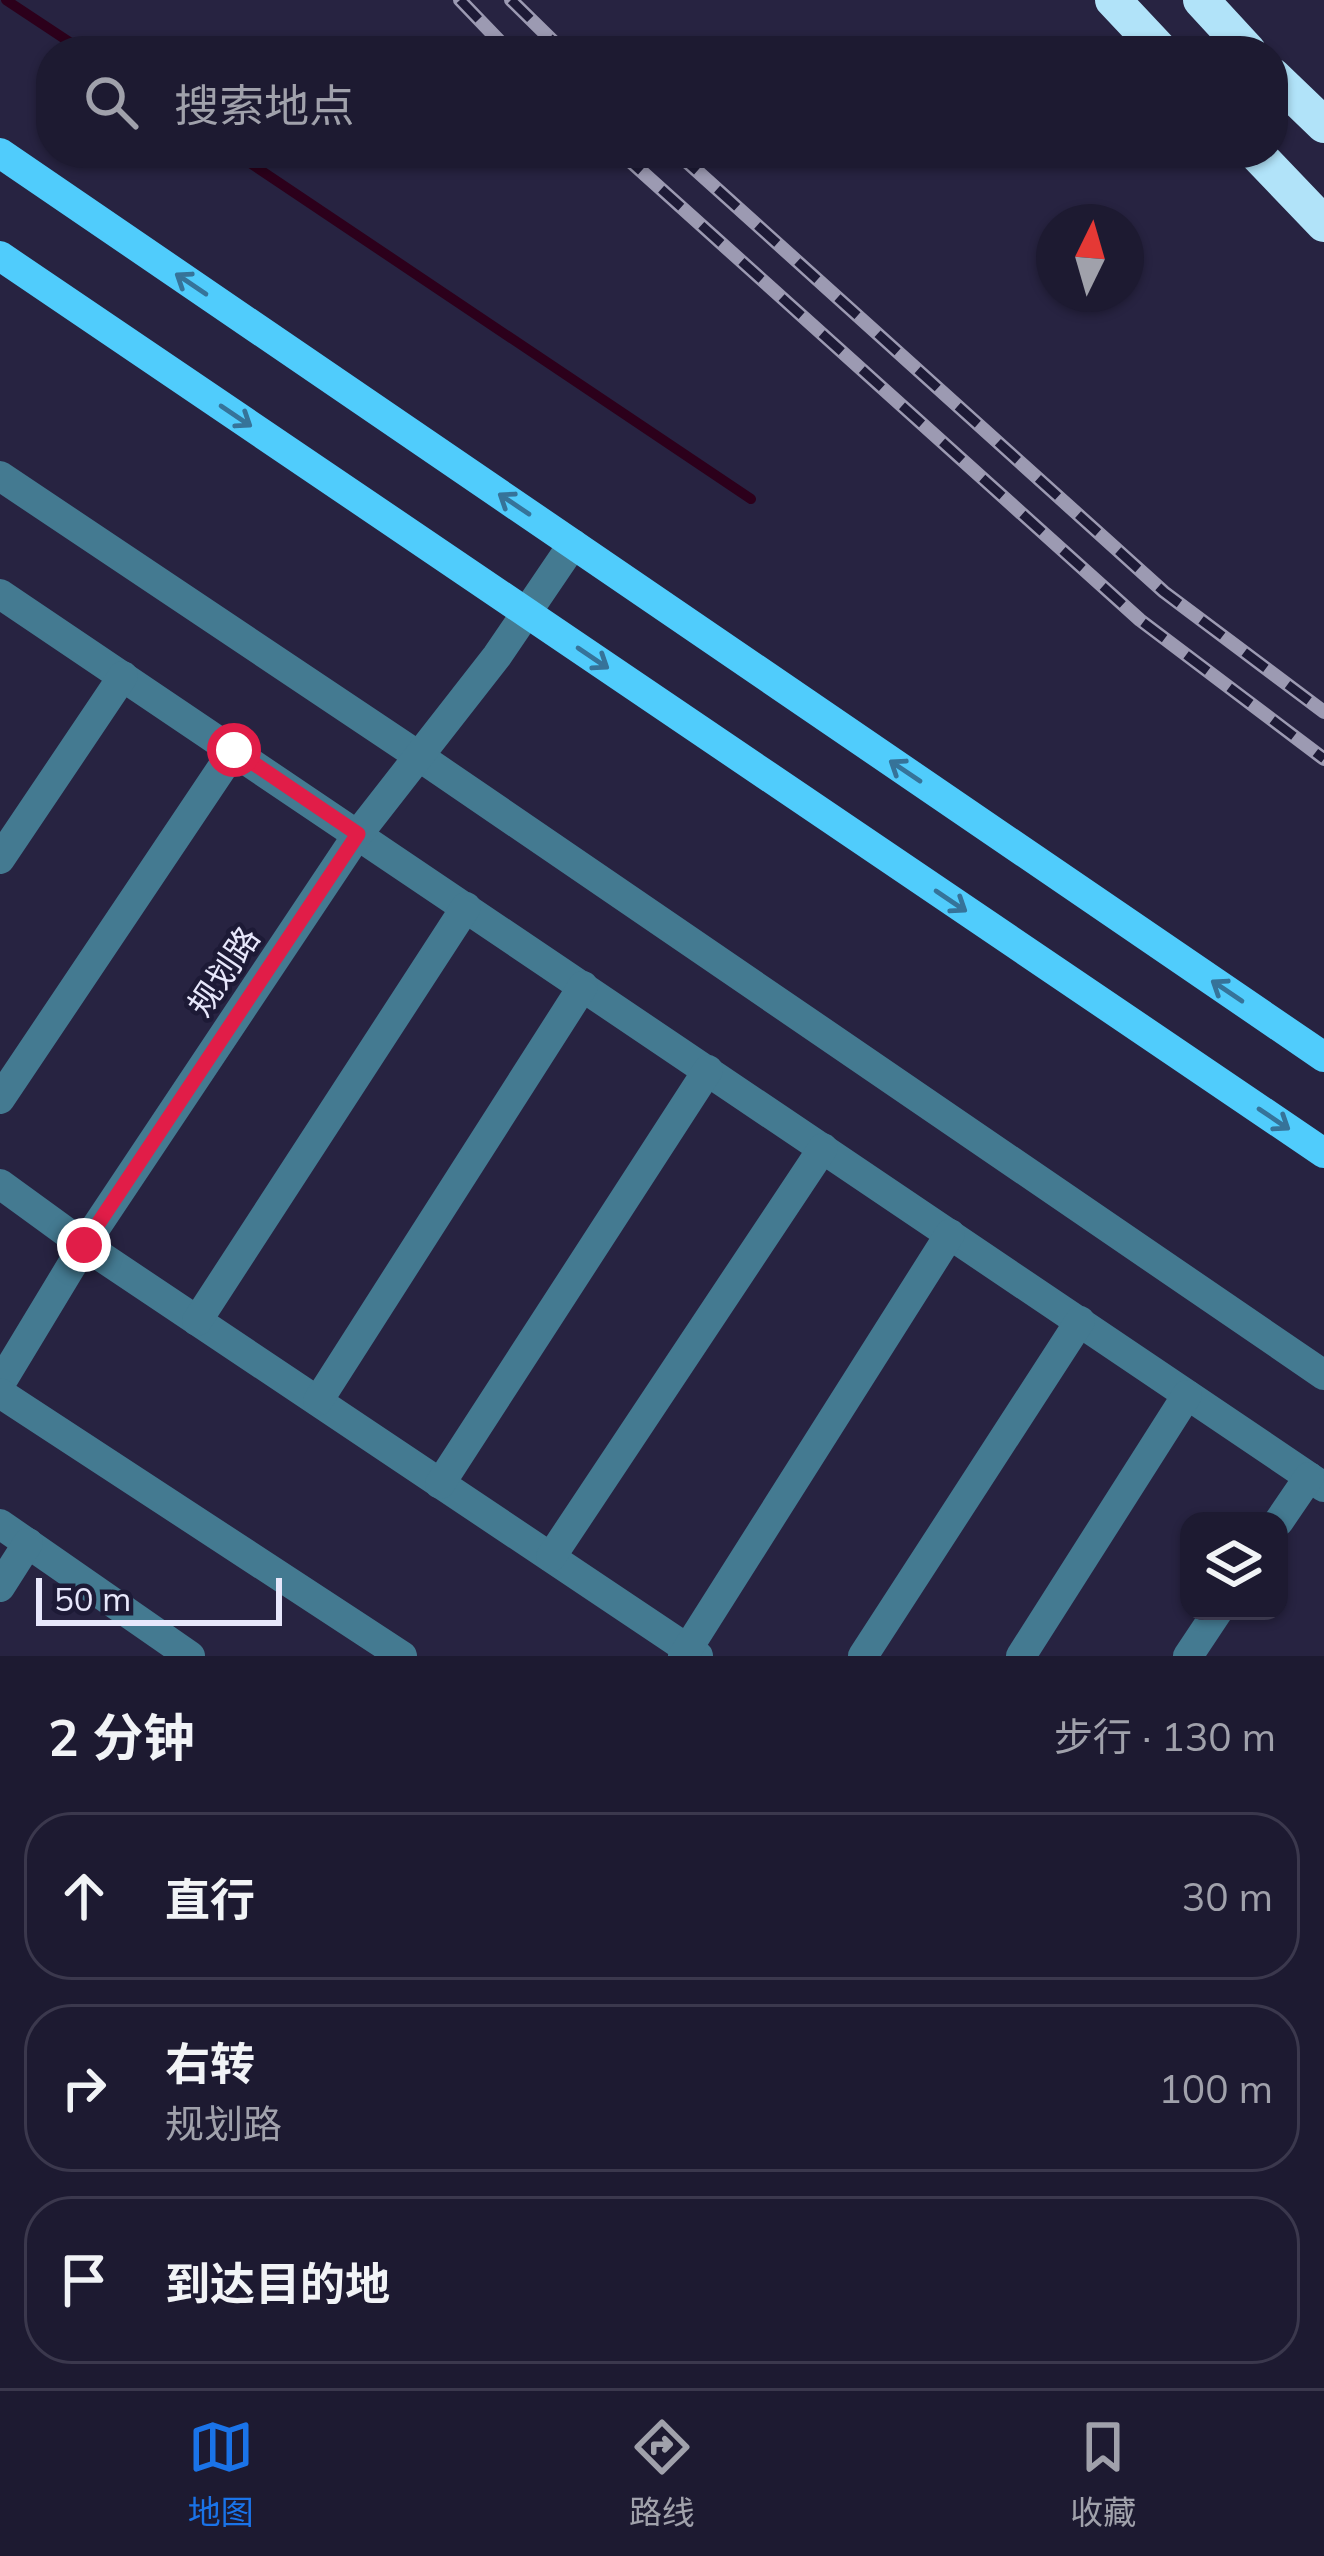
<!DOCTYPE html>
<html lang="zh">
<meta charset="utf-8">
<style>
body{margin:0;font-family:Mulish,"Noto Sans SC",sans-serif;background:#252339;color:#f1f3f6}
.controls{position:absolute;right:36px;bottom:36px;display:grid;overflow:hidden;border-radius:24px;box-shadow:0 3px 9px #0004}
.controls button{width:108px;height:108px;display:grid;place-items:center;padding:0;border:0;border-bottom:3px solid #3b384d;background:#1d1a31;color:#f1f3f6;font:60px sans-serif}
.compass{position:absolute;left:1036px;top:204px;width:108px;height:108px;border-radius:50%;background:#1d1a31;box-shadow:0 3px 9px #0004;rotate:5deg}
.scale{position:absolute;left:36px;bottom:30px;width:246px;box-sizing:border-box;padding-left:12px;border:6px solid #e7e7fb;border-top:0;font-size:33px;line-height:42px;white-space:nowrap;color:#e7e7fb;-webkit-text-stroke:9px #1d1a36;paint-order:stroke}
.stop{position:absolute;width:36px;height:36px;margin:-27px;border:9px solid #e11d48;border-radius:50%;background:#fff}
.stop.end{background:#e11d48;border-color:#fff;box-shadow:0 3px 12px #0008}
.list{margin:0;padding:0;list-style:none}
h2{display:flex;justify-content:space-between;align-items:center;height:156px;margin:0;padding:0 48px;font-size:51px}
h2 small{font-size:39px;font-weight:400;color:#a0a1ab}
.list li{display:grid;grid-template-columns:78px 1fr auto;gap:36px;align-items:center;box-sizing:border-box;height:168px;margin:0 24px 24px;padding:0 24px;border:3px solid #3b384d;border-radius:48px}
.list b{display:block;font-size:45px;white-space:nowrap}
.list p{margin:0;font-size:39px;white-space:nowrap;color:#a0a1ab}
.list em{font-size:39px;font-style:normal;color:#a0a1ab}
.icon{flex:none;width:66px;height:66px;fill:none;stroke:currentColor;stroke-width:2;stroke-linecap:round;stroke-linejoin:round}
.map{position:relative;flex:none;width:1324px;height:1656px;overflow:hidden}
.search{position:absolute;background:#1d1a31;box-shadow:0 3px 9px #0004;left:36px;right:36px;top:36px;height:132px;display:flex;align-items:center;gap:30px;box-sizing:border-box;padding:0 42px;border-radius:48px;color:#a0a1ab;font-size:45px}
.sheet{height:732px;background:#1d1a31}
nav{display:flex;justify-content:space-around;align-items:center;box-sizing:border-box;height:168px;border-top:3px solid #3b384d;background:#1d1a31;font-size:33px;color:#a0a1ab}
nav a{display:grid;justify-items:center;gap:6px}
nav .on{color:#1a73e8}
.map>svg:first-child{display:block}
</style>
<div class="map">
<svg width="1324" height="1656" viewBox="0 0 1324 1656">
<rect width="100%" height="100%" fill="#272341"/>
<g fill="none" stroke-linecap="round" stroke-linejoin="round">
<g stroke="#2c001b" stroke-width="10">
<path d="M6 0 83 51"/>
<path d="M235 153 751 499"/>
</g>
<g stroke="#447a91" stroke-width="30">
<path d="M0 476 420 757 1324 1375"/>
<path d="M0 594 1324 1487"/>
<path d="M0 859 123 676"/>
<path d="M0 1099 234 750"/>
<path d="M0 1184 84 1245 698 1656"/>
<path d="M197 1321 466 907"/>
<path d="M0 1384 84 1245 358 834 497 656 573 544"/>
<path d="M0 1393 402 1656"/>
<path d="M318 1401 583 986"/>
<path d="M440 1484 708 1070"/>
<path d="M1279 1521 1309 1477"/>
<path d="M0 1524 190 1656"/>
<path d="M551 1557 823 1148"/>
<path d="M0 1587 28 1543"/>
<path d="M683 1656 950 1234"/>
<path d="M863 1656 1080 1321"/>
<path d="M1021 1656 1187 1395"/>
<path d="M1188 1656 1218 1611"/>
</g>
<g stroke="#50ccfc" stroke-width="30">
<path d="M0 153 1324 1057"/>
<path d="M0 256 1324 1153"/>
</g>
<g stroke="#b1e3f9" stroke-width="36">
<path d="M1113 0 1161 51"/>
<path d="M1201 0 1248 51"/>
<path d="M1273 76 1324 125"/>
<path d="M1256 153 1324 224"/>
</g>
<defs>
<g id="rail">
<path d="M460 0 509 51"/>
<path d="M511 0 563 51"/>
<path d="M621 153 1140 620 1324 759"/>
<path d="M677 153 1164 592 1324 712"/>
</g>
</defs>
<use href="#rail" stroke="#9c9ab2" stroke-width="14"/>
<use href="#rail" stroke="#1d1a36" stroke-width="9" stroke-dasharray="27" stroke-linecap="butt"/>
</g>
<defs><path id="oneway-shaft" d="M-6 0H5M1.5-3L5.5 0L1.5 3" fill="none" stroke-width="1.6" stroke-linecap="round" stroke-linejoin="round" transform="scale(3)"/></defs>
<g stroke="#367399">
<use href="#oneway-shaft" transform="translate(191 284) rotate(-146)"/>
<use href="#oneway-shaft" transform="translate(236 416) rotate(34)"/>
<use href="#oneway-shaft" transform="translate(514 504) rotate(-146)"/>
<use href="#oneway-shaft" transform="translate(593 658) rotate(34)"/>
<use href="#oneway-shaft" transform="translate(905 771) rotate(-146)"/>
<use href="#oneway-shaft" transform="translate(951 901) rotate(34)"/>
<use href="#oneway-shaft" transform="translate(1227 991) rotate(-146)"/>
<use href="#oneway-shaft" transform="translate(1274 1119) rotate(34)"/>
</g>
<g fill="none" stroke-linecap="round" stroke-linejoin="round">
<path stroke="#e11d48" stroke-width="15" d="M84 1245 358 834 234 750"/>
</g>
<g text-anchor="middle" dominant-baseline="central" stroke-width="9" stroke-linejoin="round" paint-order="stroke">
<g font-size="33" fill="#e7e7fb" stroke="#1d1a36">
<text transform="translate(223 971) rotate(-56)">规划路</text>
</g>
</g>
</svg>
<div class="controls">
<button><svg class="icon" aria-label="layers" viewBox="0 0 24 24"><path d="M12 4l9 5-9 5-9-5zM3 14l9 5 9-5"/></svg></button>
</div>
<svg class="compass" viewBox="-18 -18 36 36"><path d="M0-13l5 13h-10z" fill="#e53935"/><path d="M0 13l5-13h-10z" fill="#a0a1ab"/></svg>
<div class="scale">50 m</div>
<div class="stop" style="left:234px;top:750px"></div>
<div class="stop end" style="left:84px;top:1245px"></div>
<div class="search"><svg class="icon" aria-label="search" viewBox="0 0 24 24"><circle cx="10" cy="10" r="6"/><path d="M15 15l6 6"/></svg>搜索地点</div>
</div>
<section class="sheet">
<h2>2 分钟<small>步行 · 130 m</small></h2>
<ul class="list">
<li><svg class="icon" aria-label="ahead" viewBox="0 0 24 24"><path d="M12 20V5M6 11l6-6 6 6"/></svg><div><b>直行</b></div><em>30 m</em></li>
<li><svg class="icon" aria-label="right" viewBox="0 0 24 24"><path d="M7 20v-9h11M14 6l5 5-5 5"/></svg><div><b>右转</b><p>规划路</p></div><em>100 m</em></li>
<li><svg class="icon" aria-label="arrive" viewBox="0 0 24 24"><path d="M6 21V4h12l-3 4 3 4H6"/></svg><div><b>到达目的地</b></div></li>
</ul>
</section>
<nav>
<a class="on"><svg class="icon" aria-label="map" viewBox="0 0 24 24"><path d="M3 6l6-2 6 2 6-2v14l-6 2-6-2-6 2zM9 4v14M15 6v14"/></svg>地图</a>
<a><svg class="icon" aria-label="directions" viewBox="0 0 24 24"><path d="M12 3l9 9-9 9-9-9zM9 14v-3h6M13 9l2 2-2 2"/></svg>路线</a>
<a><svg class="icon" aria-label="saved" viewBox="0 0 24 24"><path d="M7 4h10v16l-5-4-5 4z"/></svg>收藏</a>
</nav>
